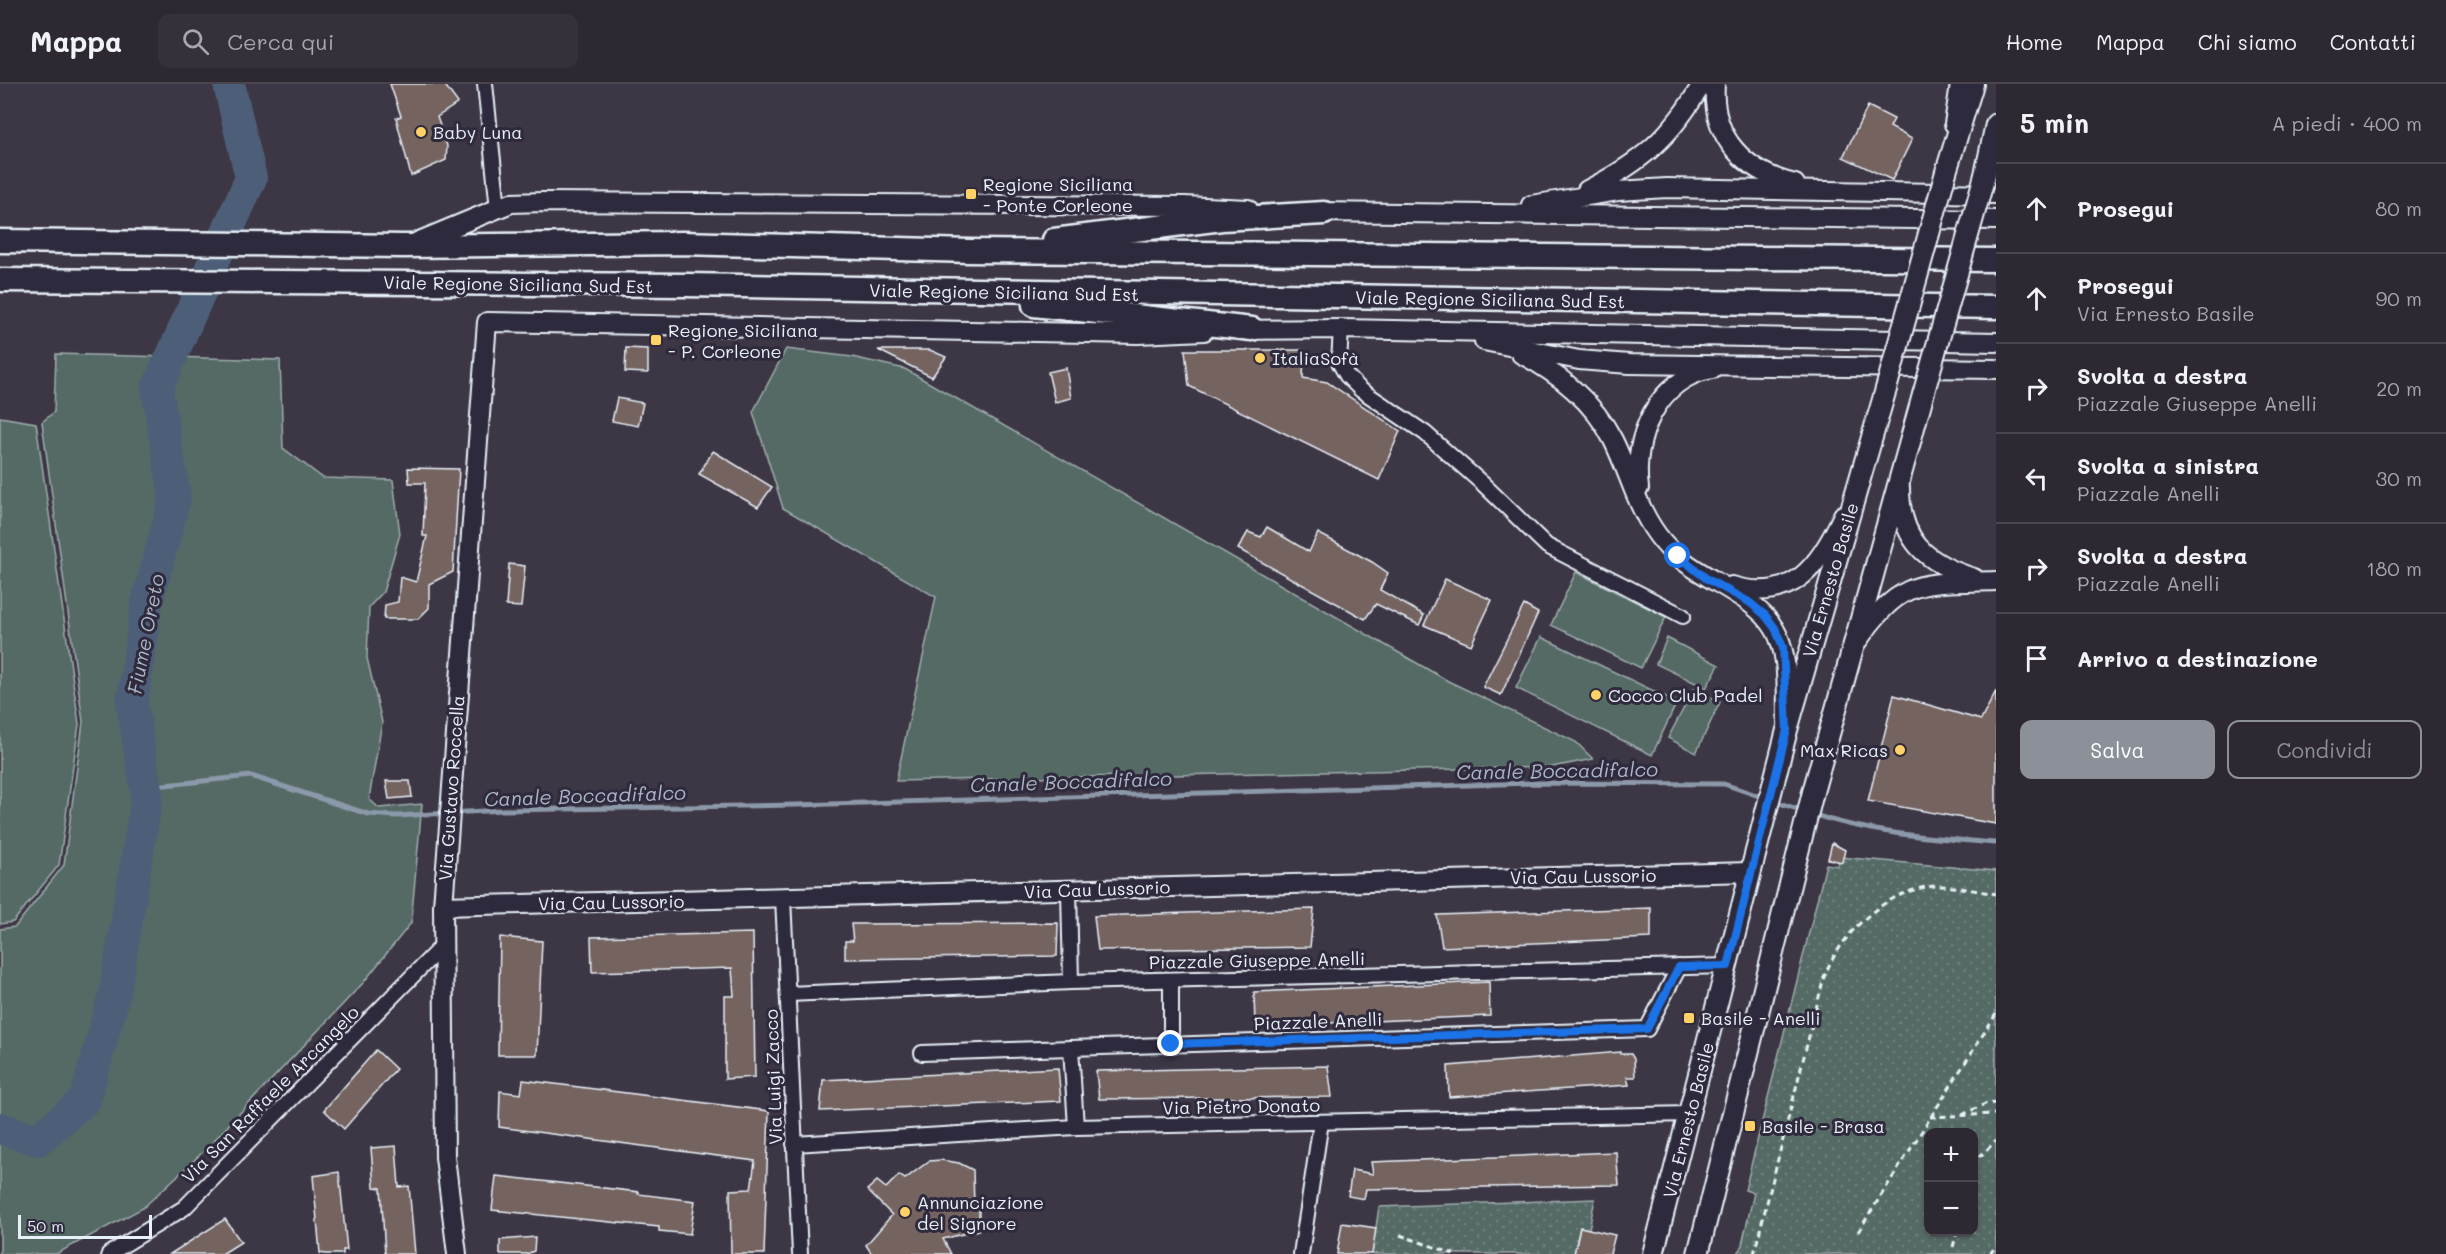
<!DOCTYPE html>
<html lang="it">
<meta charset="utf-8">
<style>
body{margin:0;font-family:Mali,sans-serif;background:#36303b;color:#f1f3f6}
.controls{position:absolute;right:18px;bottom:18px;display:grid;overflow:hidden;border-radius:12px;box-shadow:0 2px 4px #0004}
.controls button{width:54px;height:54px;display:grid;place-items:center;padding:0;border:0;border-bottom:2px solid #49444e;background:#2e2833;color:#f1f3f6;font:30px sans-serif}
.scale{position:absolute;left:18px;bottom:15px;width:134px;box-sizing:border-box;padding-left:6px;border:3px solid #e8f1f8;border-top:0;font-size:16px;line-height:21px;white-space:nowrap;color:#e8f1f8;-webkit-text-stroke:4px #2f2a3d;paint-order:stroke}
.stop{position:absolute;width:18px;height:18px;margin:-14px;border:4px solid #1a73e8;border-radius:50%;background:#fff}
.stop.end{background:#1a73e8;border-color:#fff;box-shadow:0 2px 6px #0008}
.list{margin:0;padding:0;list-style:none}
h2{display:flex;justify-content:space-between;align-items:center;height:78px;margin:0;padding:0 24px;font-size:26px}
h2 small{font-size:20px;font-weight:400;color:#a7a6ac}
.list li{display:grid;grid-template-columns:39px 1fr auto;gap:18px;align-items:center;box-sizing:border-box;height:90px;padding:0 24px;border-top:2px solid #49444e}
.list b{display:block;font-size:22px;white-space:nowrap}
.list p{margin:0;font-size:20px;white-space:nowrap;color:#a7a6ac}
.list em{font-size:20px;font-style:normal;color:#a7a6ac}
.actions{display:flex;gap:12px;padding:18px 24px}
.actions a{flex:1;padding:14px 0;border:2px solid #8c9099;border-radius:12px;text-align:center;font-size:21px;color:#8c9099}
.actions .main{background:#8c9099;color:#fff}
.icon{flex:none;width:33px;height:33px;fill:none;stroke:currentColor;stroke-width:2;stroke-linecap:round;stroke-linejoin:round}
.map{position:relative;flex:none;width:1996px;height:1170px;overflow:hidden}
header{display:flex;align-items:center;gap:36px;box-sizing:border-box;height:84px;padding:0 30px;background:#2e2833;border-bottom:2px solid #49444e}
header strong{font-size:28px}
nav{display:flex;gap:33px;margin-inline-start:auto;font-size:21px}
.search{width:420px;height:54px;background:#36303b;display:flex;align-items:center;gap:15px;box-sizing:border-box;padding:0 21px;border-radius:12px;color:#a7a6ac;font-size:22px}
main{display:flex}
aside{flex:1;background:#2e2833}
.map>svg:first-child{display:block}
</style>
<header>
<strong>Mappa</strong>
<div class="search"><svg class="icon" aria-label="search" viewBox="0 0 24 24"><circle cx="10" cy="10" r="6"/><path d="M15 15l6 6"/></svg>Cerca qui</div>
<nav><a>Home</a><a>Mappa</a><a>Chi siamo</a><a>Contatti</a></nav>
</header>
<main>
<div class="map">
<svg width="1996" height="1170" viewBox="0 0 1996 1170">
<defs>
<pattern id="park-dots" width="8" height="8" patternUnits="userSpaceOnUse" patternTransform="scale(1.5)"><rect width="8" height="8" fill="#546a65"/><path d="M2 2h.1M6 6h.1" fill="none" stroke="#6d807c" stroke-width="1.8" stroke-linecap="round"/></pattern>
</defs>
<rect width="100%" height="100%" fill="#3d3644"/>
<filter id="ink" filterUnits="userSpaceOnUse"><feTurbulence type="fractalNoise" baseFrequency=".0167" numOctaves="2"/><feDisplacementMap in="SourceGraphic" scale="12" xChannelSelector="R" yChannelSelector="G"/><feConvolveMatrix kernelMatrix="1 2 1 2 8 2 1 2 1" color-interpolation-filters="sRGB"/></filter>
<g filter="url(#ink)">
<g fill="#546a65" stroke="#9eaeae" stroke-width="1.5">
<path d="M786 265 852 273 905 285 1448 597 1576 658 1593 675 1552 683 896 697 936 513 783 424 753 328Z"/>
<path d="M56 270 280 276 283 364 323 394 393 396 400 450 383 508 369 523 367 574 382 638 369 715 379 724 422 720 411 839 363 899 205 1066 143 1124 56 1170H0V845L15 843 64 781 83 638 42 338 54 328Z"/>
<path d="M0 333 36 339 79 640 59 781 13 838 0 840Z"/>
<path d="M1576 488 1666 533 1641 584 1551 541Z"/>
<path d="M1541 553 1677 618 1652 671 1516 604Z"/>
<path d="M1667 554 1719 581 1706 604 1656 580Z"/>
<path d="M1694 605 1720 618 1696 669 1668 654Z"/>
</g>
<g fill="url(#park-dots)" stroke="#9eaeae" stroke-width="1.5" fill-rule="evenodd">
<path d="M1839 773 1996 787V1170H1737L1741 1165 1754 1109 1745 1106 1826 780 1838 782ZM1928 1048H1974V1148H1928Z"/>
<path d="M1595 1115 1589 1145 1580 1144 1574 1170H1372L1379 1123Z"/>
</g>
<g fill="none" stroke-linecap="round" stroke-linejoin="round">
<g stroke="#8c99ab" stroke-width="5">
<path d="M146 703 251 692 368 730 396 732 503 726 796 721 1537 699 1724 700 1803 727"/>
<path d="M1812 730C1871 750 1933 754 1996 759"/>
</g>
<path stroke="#4e5e78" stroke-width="32" d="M0 1044 38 1056 85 1016 115 908 147 712 132 619 147 519 175 414 157 305 251 94 229 0"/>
</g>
<g fill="#756461" stroke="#e8f1f8" stroke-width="1.5">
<path d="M390 0H444L458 19 437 33 447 62 446 76 411 92 396 34 401 32Z"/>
<path d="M1868 22 1894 35 1890 43 1912 55 1892 96 1843 73Z"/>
<path d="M626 264 648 265V289L625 288Z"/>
<path d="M878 266H930L946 273 932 293Z"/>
<path d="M1185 266H1304L1303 294 1327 298 1400 347 1379 396 1189 302Z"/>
<path d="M1066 284 1071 314 1055 318 1048 288Z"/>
<path d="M617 314 643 319 638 342 612 337Z"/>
<path d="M713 367 772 403 758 423 699 390Z"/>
<path d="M408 384 459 385 453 488 429 500V524L418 535H384L385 521 398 518 400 493 416 498 427 452H423L425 399H409Z"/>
<path d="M1267 443 1309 468 1318 449 1372 478 1388 489 1380 506 1424 531 1419 541 1376 520 1365 535 1238 465 1248 448 1261 453Z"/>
<path d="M509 480 525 482 521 523 506 522Z"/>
<path d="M1445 495 1492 516 1471 561 1424 541Z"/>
<path d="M1524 521 1538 529 1501 611 1483 603Z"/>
<path d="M1996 607V740L1868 717 1894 611 1981 636Z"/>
<path d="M386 697H410L412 713 389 715Z"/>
<path d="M1832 759 1845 766 1842 778 1828 775Z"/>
<path d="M1651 824V854L1442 863 1437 831Z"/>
<path d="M1314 825 1310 863 1098 866 1094 832Z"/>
<path d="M1058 839 1057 872 845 875V857H853L851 840Z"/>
<path d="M753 849 755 993 725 995V912H734L732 884 592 888 591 853Z"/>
<path d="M500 853 542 857 537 971H498Z"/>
<path d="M1489 898 1490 932 1255 942 1254 908Z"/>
<path d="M376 966 396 985 344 1045 324 1026Z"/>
<path d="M1621 968V970H1631L1634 975 1635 993H1627L1629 1001 1449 1013 1448 982Z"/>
<path d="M1328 982 1332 1013 1099 1015 1096 987Z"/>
<path d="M1058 984 1061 1017 820 1027 823 996Z"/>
<path d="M523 996 769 1027 764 1170H731L730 1106 751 1105 755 1077 499 1043 500 1007 521 1010Z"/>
<path d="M396 1062 399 1103 409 1102 415 1170H385L381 1104 374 1103 371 1064Z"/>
<path d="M1616 1068 1619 1101 1366 1105 1364 1115 1348 1112 1352 1086 1373 1090 1371 1078Z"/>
<path d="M941 1076 959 1079 973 1086 974 1122 979 1125V1146L943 1155 951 1170H872L866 1161 892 1131 867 1106 877 1097 886 1104 899 1091 905 1095 929 1077Z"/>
<path d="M339 1088 347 1166H343V1170H326L320 1169 313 1092Z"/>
<path d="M496 1092 639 1108 638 1110 695 1117 690 1150 659 1147V1143L492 1126Z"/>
<path d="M225 1135 241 1158 222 1170H170Z"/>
<path d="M1342 1139 1376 1144 1372 1170H1337Z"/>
<path d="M1580 1143 1615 1151 1610 1170H1574Z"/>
<path d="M535 1153 534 1167 527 1170H500V1156Z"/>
</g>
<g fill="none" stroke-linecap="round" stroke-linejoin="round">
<defs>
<g id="minor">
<path d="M485 0 498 125"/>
<path d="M1341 245 1339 278 1347 292 1361 306 1425 349 1483 400 1547 462 1683 532"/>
<path d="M1069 806 1071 898"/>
<path d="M783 814 800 1170"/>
<path d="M1171 896V960"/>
<path d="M788 910 1071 898 1728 882"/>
<path d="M1071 964 1076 1043"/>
<path d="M922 969 1647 945 1679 883"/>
<path d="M794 1060 1076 1043 1689 1030"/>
<path d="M109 1170 184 1124 444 860"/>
<path d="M1301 1170 1321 1038"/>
</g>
<g id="tertiary">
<path d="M1715 0C1711 54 1745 88 1795 100"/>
<path d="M1954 40 1960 0"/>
<path d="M1587 106C1642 78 1671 53 1702 0"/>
<path d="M1531 121 1618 107 1667 104 1996 110"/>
<path d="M1312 128 1996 136"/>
<path d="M417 158 511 119 543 118 1184 122 1248 125"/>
<path d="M1240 246 1341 245 1996 258"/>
<path d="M1484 257 1579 276 1629 280 1996 285"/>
<path d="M1521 270C1558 289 1594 318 1613 356 1630 390 1638 429 1663 458 1693 494 1752 508 1774 544 1790 570 1786 608 1787 638"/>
<path d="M1639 404C1632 355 1657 294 1712 285"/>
<path d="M1900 404C1900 457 1926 479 1974 494"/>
<path d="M1732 502C1793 520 1820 481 1843 431"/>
<path d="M1856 559C1903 492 1919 500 1996 497"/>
<path d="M443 822 1751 788"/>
<path d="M457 1170 445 1073 443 822 487 238 1138 250 1204 247"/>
</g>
<g id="secondary">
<path d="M1946 88 1973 0"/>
<path d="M1985 91 1996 40"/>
<path d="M1653 1170 1787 646 1886 305"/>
<path d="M1698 1170 1813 708 1923 311"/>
</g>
<g id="primary">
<path d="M1054 156 1222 135 1324 129"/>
<path d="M0 157 404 162 682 159 970 167 1996 176"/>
<path d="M0 196 687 201 1996 223"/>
<path d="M1034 221 1252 245"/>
</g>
</defs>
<use href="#minor" stroke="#e8f1f8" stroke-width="18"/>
<use href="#tertiary" stroke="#e8f1f8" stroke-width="22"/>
<use href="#secondary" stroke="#e8f1f8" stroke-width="24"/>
<use href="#primary" stroke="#e8f1f8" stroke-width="27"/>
<g stroke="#e8f1f8" stroke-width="3" stroke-dasharray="6 4.5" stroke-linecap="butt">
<path d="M1962 1031 1985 1020 1996 1019"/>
<path d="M1930 1033 1996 1030"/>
<path d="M1974 1082 1978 1074 1996 1057"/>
<path d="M1858 1148 1996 930"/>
<path d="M1400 1151 1454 1170"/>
<path d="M1953 1163 1957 1148"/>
<path d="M1754 1170 1824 893C1841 849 1887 804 1937 802 1956 802 1977 807 1996 810"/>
<path d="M1990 1170 1996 1162"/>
</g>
<use href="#minor" stroke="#2f2a3d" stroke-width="14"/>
<use href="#tertiary" stroke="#2f2a3d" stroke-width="18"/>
<use href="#secondary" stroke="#2f2a3d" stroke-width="20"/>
<use href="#primary" stroke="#2f2a3d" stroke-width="22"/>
<defs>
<g id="secondary-bridge">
<path d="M1886 305 1946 88"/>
<path d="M1923 311 1985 91"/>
</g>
</defs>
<use href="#secondary-bridge" stroke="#e8f1f8" stroke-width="24" stroke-linecap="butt"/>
<use href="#secondary-bridge" stroke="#2f2a3d" stroke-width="20"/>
</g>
</g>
<g fill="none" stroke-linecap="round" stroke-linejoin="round" filter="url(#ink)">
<path stroke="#1a73e8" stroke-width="8" d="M1171 960 1647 945 1679 883 1728 882 1787 646 1783 563 1775 544 1765 531 1749 518 1707 495 1678 472"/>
</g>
<g fill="#ffd166" stroke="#2f2a3d" stroke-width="2">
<circle cx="421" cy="48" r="6"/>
<rect x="965" y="104" width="12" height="12" rx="3"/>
<rect x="650" y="250" width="12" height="12" rx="3"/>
<circle cx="1260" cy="274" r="6"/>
<circle cx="1596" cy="611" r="6"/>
<circle cx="1900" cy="666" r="6"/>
<rect x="1683" y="928" width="12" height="12" rx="3"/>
<rect x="1744" y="1036" width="12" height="12" rx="3"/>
<circle cx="905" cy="1128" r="6"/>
</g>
<g text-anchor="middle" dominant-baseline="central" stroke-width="6" stroke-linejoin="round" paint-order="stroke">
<g font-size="18" fill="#e8f1f8" stroke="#2f2a3d" text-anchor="start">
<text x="433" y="48">Baby Luna</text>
<text x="983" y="100">Regione Siciliana<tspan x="983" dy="21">- Ponte Corleone</tspan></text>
<text x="668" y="246">Regione Siciliana<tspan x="668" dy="21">- P. Corleone</tspan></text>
<text x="1272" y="274">ItaliaSofà</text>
<text x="1608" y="611">Cocco Club Padel</text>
<text x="1888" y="666" text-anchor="end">Max Ricas</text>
<text x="1701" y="934">Basile - Anelli</text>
<text x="1762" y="1042">Basile - Brasa</text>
<text x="917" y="1118">Annunciazione<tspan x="917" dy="21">del Signore</tspan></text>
</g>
<g font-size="18" fill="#e8f1f8" stroke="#2f2a3d">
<text transform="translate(518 200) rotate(1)">Viale Regione Siciliana Sud Est</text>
<text transform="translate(1004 208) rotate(1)">Viale Regione Siciliana Sud Est</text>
<text transform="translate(1490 215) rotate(1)">Viale Regione Siciliana Sud Est</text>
<text transform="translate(1830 496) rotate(-74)">Via Ernesto Basile</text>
<text transform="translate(451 704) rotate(-86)">Via Gustavo Roccella</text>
<text transform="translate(1583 792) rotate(-1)">Via Cau Lussorio</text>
<text transform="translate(1097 805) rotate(-2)">Via Cau Lussorio</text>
<text transform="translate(611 818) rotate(-1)">Via Cau Lussorio</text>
<text transform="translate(1257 876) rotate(-1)">Piazzale Giuseppe Anelli</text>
<text transform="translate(1318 937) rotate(-2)">Piazzale Anelli</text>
<text transform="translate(773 993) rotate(-92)">Via Luigi Zacco</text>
<text transform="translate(270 1010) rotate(-45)">Via San Raffaele Arcangelo</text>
<text transform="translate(1241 1022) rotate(-1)">Via Pietro Donato</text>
<text transform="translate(1688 1036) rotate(-76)">Via Ernesto Basile</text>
</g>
<g font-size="20" font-style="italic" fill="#aab6c5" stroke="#2f2a3d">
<text transform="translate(145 550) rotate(-79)">Fiume Oreto</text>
<text transform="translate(1557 686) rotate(-1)">Canale Boccadifalco</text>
<text transform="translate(1071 697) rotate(-2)">Canale Boccadifalco</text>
<text transform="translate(585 711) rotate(-2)">Canale Boccadifalco</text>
</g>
</g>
</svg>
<div class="controls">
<button>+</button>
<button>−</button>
</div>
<div class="scale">50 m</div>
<div class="stop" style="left:1678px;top:472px"></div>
<div class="stop end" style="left:1171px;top:960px"></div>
</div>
<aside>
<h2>5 min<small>A piedi · 400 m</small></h2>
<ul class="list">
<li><svg class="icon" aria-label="ahead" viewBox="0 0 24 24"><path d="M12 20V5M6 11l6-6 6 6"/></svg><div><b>Prosegui</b></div><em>80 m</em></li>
<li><svg class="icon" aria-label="ahead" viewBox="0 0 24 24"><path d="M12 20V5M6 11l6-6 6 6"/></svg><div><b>Prosegui</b><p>Via Ernesto Basile</p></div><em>90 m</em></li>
<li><svg class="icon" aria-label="right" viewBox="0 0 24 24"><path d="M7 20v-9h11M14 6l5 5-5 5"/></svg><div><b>Svolta a destra</b><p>Piazzale Giuseppe Anelli</p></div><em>20 m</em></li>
<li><svg class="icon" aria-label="left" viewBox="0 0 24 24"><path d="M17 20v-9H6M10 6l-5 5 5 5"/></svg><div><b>Svolta a sinistra</b><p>Piazzale Anelli</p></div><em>30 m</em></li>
<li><svg class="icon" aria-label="right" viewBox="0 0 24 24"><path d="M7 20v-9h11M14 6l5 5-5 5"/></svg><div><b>Svolta a destra</b><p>Piazzale Anelli</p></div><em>180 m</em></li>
<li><svg class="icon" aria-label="arrive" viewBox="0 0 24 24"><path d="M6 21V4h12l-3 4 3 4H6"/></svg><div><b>Arrivo a destinazione</b></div></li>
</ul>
<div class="actions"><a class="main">Salva</a><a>Condividi</a></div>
</aside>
</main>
